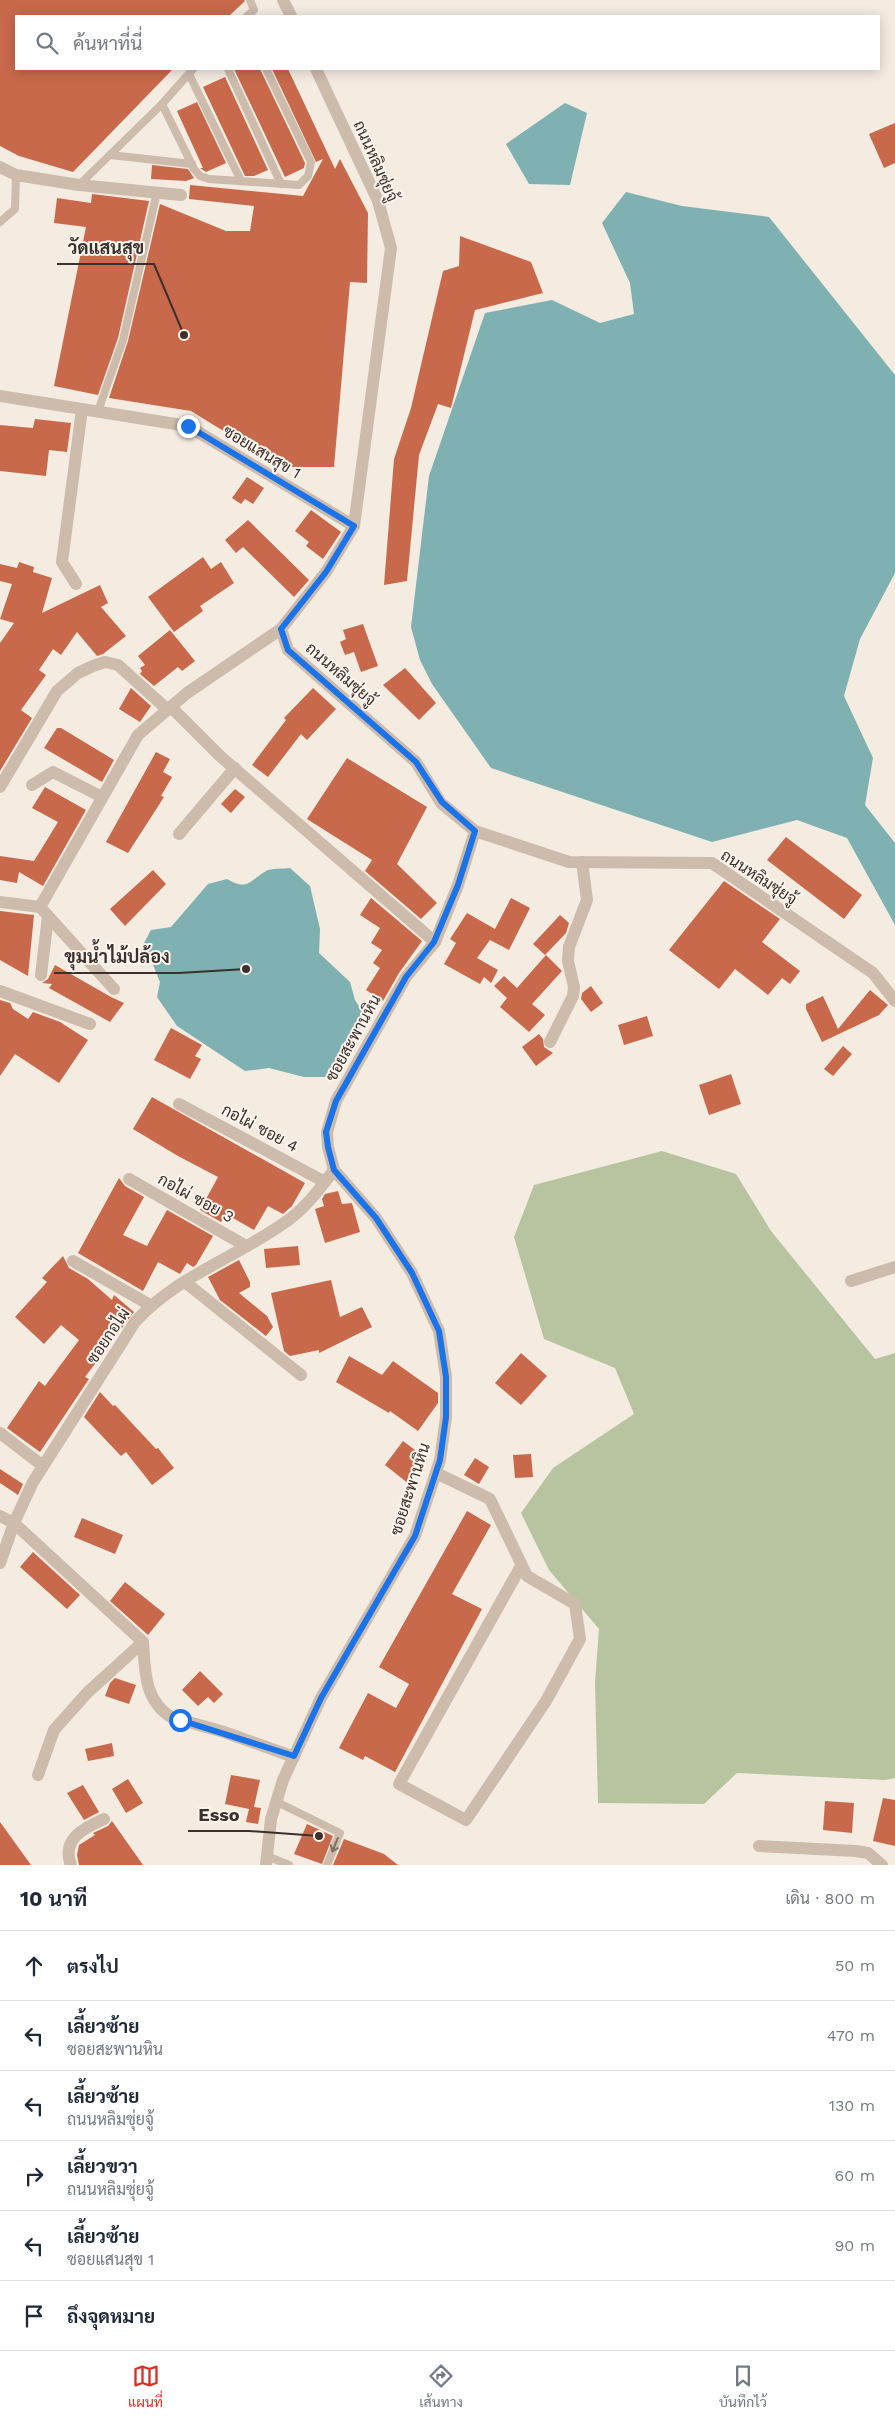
<!DOCTYPE html>
<html lang="th">
<meta charset="utf-8">
<style>
body{margin:0;font-family:"Work Sans",Sarabun,sans-serif;background:#f6f6f7;color:#1f2937}
.stop{position:absolute;width:15px;height:15px;margin:-11px;border:4px solid #1a73e8;border-radius:50%;background:#fff}
.stop.end{background:#1a73e8;border-color:#fff;box-shadow:0 1px 5px #0008}
.list{margin:0;padding:0;list-style:none}
h2{display:flex;justify-content:space-between;align-items:center;height:65px;margin:0;padding:0 20px;font-size:21px}
h2 small{font-size:16px;font-weight:400;color:#747a83}
.list li{display:grid;grid-template-columns:32px 1fr auto;gap:15px;align-items:center;box-sizing:border-box;height:70px;padding:0 20px;border-top:1px solid #e0e1e3}
.list b{display:block;font-size:19px;white-space:nowrap}
.list p{margin:0;font-size:16px;white-space:nowrap;color:#747a83}
.list em{font-size:16px;font-style:normal;color:#747a83}
.icon{flex:none;width:28px;height:28px;fill:none;stroke:currentColor;stroke-width:2;stroke-linecap:round;stroke-linejoin:round}
.map{position:relative;flex:none;width:895px;height:1865px;overflow:hidden}
.search{position:absolute;background:#fff;box-shadow:0 2px 12px #0003;left:15px;right:15px;top:15px;height:55px;display:flex;align-items:center;gap:12px;box-sizing:border-box;padding:0 18px;border-radius:0px;color:#747a83;font-size:19px}
.sheet{height:485px;background:#fff}
nav{display:flex;justify-content:space-around;align-items:center;box-sizing:border-box;height:70px;border-top:1px solid #e0e1e3;background:#fff;font-size:14px;color:#747a83}
nav a{display:grid;justify-items:center;gap:2px}
nav .on{color:#d93025}
.map>svg:first-child{display:block}
</style>
<div class="map">
<svg width="895" height="1865" viewBox="0 0 895 1865">
<rect width="100%" height="100%" fill="#f4ebe1"/>
<path fill="#b8c4a0" d="M662 1151 736 1174 771 1231 875 1359 895 1353V1778L885 1780 737 1773 704 1804 598 1803 595 1683 599 1629 549 1570 521 1513 553 1468 634 1414 615 1368 544 1339 514 1237 534 1185Z"/>
<g fill="#7fb0b2">
<path d="M565 103 587 113 570 185 529 184 506 144Z"/>
<path d="M626 192 682 206 769 217 895 375V573L860 639 844 696 873 758 865 805 895 843V925L847 838 797 820 712 842 491 768 432 684 420 660 411 627 429 476 485 313 552 300 600 323 634 314 630 283 602 223Z"/>
<path d="M290 868 310 886 320 929 319 953 350 982 355 1000 366 1017 333 1077H304L269 1068 245 1071 177 1026 157 997 160 982 144 943 151 930 171 927 208 884 227 879C248 891 249 881 266 871 272 868 283 869 290 868Z"/>
</g>
<g fill="#c8694b">
<path d="M0 0H244L245 1 229 16H16V69H173L73 172 19 156 0 146Z"/>
<path d="M234 69H260L305 163 304 168 285 177Z"/>
<path d="M272 69H288L335 169 340 159 368 213 367 283 350 282 334 467H282L191 411 109 398 128 341 160 204 226 231H250L254 206 189 199 190 185 303 196 323 159 316 162Z"/>
<path d="M225 77 268 170 254 176H245L203 87Z"/>
<path d="M197 102 226 163 206 172 200 168H203L177 111Z"/>
<path d="M895 123V163L884 168 869 134Z"/>
<path d="M152 165 188 169 194 178 186 181 151 179Z"/>
<path d="M92 194 149 201 118 338 98 395 54 386 86 227 54 223 57 198 91 203Z"/>
<path d="M460 236 531 262 543 293 475 310 451 408 438 404 419 455 407 581 384 585 394 459 411 408 443 271 459 266Z"/>
<path d="M35 419 71 423 67 452 49 450 46 476 0 471V425L33 428Z"/>
<path d="M247 477 264 488 253 504 245 499 241 504 232 498Z"/>
<path d="M311 510 341 532 323 559 306 546 309 542 295 531Z"/>
<path d="M248 520 309 580 294 597 243 547 236 553 225 540Z"/>
<path d="M203 557 211 569 221 562 234 583 200 606 203 611 174 632 148 597Z"/>
<path d="M19 562 34 567 33 572 52 578 42 613 100 585 108 603 101 607 126 636 103 654 97 656 77 632 61 655 53 649 39 670 46 675 21 710 32 718 0 771V643L14 623 0 619 12 584 0 581V564L17 568Z"/>
<path d="M363 624 378 666 361 672 354 652 345 655 340 642 346 639 343 630Z"/>
<path d="M170 630 195 661 182 671 178 667 154 686 140 674 142 671 140 668 145 665 138 656Z"/>
<path d="M405 668 436 703 419 720 383 685Z"/>
<path d="M131 688 151 706 140 722 119 709Z"/>
<path d="M313 688 336 709 307 740 301 734 268 777 252 765 286 720 284 718Z"/>
<path d="M57 728H61L114 760 102 782 44 748Z"/>
<path d="M156 752 170 759 163 772 172 777 161 796 164 797 128 853 106 842Z"/>
<path d="M347 758 427 807 397 864 437 903 421 919 365 871 372 860 307 819Z"/>
<path d="M45 787 86 810 43 886 19 872 17 883 0 880V856L34 861 58 822 32 808Z"/>
<path d="M235 789 245 797 231 813 221 804Z"/>
<path d="M786 837 862 895 844 919 767 860Z"/>
<path d="M153 870 166 884 125 926 110 909Z"/>
<path d="M724 881 780 919 762 942 800 971 790 984 782 978 768 995 735 969 719 989 669 950Z"/>
<path d="M371 898 422 941 399 973 383 1001 366 990 380 968 373 963 382 950 371 943 380 928 360 915Z"/>
<path d="M511 898 530 908 509 950 490 940 477 958 498 970 491 983 484 977 480 984 444 964 456 943 450 939 467 913 495 929Z"/>
<path d="M0 911 34 915 28 976 0 960Z"/>
<path d="M560 915 569 923 566 933 545 955 533 944Z"/>
<path d="M546 955 562 971 532 1004 545 1015 529 1032 500 1007 507 998 494 986 504 976 517 988Z"/>
<path d="M55 965 111 997 124 1003 110 1022 49 988 52 984 42 983 48 979Z"/>
<path d="M591 986 603 1003 591 1012 581 999 582 993Z"/>
<path d="M870 990 888 1005 879 1015 822 1042 806 1009V1004L823 996 838 1029Z"/>
<path d="M0 1000 10 1003 13 1009 28 1019 33 1012 60 1022 88 1040 59 1083 15 1054 0 1076Z"/>
<path d="M647 1016 653 1036 624 1045 618 1025Z"/>
<path d="M171 1028 202 1045 195 1056 201 1059 190 1079 154 1060Z"/>
<path d="M539 1034 543 1039 544 1047 553 1053 536 1066 522 1047Z"/>
<path d="M843 1046 852 1054 833 1076 824 1069Z"/>
<path d="M731 1074 741 1104 709 1115 699 1085Z"/>
<path d="M152 1097 305 1183 292 1206 283 1214 268 1206 254 1230 226 1214 221 1222 200 1210 218 1177 178 1156 133 1129Z"/>
<path d="M119 1178 125 1186 144 1197 123 1235 147 1246 167 1210 213 1236 196 1265 193 1267 187 1263 180 1274 158 1262 143 1291 78 1253Z"/>
<path d="M338 1191 342 1204 352 1203 360 1232 325 1243 315 1209 324 1206 322 1199 325 1194Z"/>
<path d="M298 1246 300 1265 266 1268 264 1249Z"/>
<path d="M63 1256 69 1268 88 1279 112 1300 114 1295 134 1312 85 1377 89 1379 40 1452 7 1428 39 1381 45 1386 79 1340 61 1325 44 1344 15 1317 47 1282 42 1278Z"/>
<path d="M239 1260 250 1282V1287L239 1293 267 1316 273 1327 266 1336 220 1300 208 1277Z"/>
<path d="M331 1280 340 1317 362 1307 372 1327 319 1353V1350L290 1356 284 1351 271 1293Z"/>
<path d="M521 1353 547 1376 521 1405 495 1383Z"/>
<path d="M349 1356 382 1375 393 1361 438 1393V1403L418 1431 390 1411 389 1413 336 1382Z"/>
<path d="M100 1392 113 1406 115 1405 156 1449 158 1448 174 1468 152 1485 126 1452 121 1456 84 1417Z"/>
<path d="M403 1441 427 1459 409 1484 385 1465Z"/>
<path d="M531 1454 533 1477 515 1478 513 1455Z"/>
<path d="M475 1458 489 1467 479 1484 464 1475Z"/>
<path d="M0 1469 23 1484 18 1495 0 1483Z"/>
<path d="M467 1511 491 1525 452 1594 482 1609 395 1772 365 1756 363 1760 339 1748 368 1693 396 1708 409 1684 379 1667Z"/>
<path d="M82 1518 123 1535 115 1554 74 1537Z"/>
<path d="M33 1552 80 1595 67 1609 20 1567Z"/>
<path d="M125 1582 165 1614 148 1635 110 1601Z"/>
<path d="M200 1671 223 1694 214 1703 208 1697 198 1706 182 1690Z"/>
<path d="M115 1678 136 1685 129 1704 105 1696 110 1683Z"/>
<path d="M112 1743 114 1756 88 1761 85 1749Z"/>
<path d="M231 1775 260 1780 254 1807 261 1808 258 1824 246 1822 249 1809 225 1804Z"/>
<path d="M128 1779 143 1803 126 1813 112 1789Z"/>
<path d="M83 1785 99 1812 84 1820 67 1793Z"/>
<path d="M883 1798 895 1800V1846L873 1841Z"/>
<path d="M825 1801 854 1803 852 1833 823 1830Z"/>
<path d="M112 1821 143 1865H79L77 1855 79 1845 95 1835 93 1833 108 1826Z"/>
<path d="M0 1822 31 1865H0Z"/>
<path d="M307 1824 333 1836 322 1864 294 1854Z"/>
<path d="M344 1839 384 1854 398 1865H333Z"/>
</g>
<g fill="none" stroke-linecap="round" stroke-linejoin="round">
<g stroke="#cdbbac" stroke-width="8">
<path d="M247 16 254 10 250 0"/>
<path d="M228 69 281 184"/>
<path d="M189 74 241 181"/>
<path d="M162 104 194 169 200 176 209 179 299 185 308 176 311 162 266 69"/>
<path d="M110 155 192 164"/>
<path d="M79 185 162 104 193 69"/>
<path d="M0 222 15 209 16 175"/>
<path d="M98 411 123 340 157 192"/>
<path d="M277 1802 340 1833 327 1865"/>
<path d="M267 1856 289 1865"/>
</g>
<g stroke="#cdbbac" stroke-width="12">
<path d="M283 0 291 16"/>
<path d="M316 69 378 201 391 248 354 526 326 572 281 629 288 650 416 762 441 803 475 831 569 862 712 863 873 973 895 1001"/>
<path d="M0 167 16 175 79 185 181 195"/>
<path d="M0 396 188 426 354 526"/>
<path d="M76 584 62 562 82 409"/>
<path d="M171 707 220 756 435 942"/>
<path d="M32 785 53 772 102 797"/>
<path d="M0 787 57 691 78 673 93 666 105 662 118 665 168 710"/>
<path d="M179 834 235 768"/>
<path d="M0 902 40 907 114 989"/>
<path d="M40 907 138 735 187 693 281 629"/>
<path d="M41 975 48 916"/>
<path d="M0 991 90 1024"/>
<path d="M550 1042 573 996 574 987 568 961 569 947 587 900 582 862"/>
<path d="M179 1104 325 1182"/>
<path d="M129 1179 246 1246"/>
<path d="M73 1261 150 1305"/>
<path d="M851 1281 895 1267"/>
<path d="M185 1282 301 1375"/>
<path d="M0 1433 43 1466"/>
<path d="M436 1473 490 1499 527 1576 575 1604 580 1639 546 1701 466 1820 399 1784 521 1566"/>
<path d="M0 1516 14 1523 143 1642 87 1693 54 1730 38 1775"/>
<path d="M0 1563 14 1523 33 1482 135 1322C177 1275 241 1256 291 1218 308 1205 321 1187 334 1170"/>
<path d="M143 1642C145 1670 144 1700 171 1717L224 1732 294 1757"/>
<path d="M759 1846 856 1851 868 1853 882 1865"/>
<path d="M71 1865C61 1839 84 1828 104 1819"/>
<path d="M266 1865 271 1819 283 1780 321 1698 415 1536 440 1460 446 1417V1377L439 1331 412 1273 376 1218 334 1170 328 1147 327 1132 336 1101 406 977 435 942 458 885 475 831"/>
</g>
</g>
<defs><path id="oneway-shaft" d="M-6 0H5M1.5-3L5.5 0L1.5 3" fill="none" stroke-width="1.6" stroke-linecap="round" stroke-linejoin="round" transform="scale(1.25)"/></defs>
<use stroke="#7d6f65" href="#oneway-shaft" transform="translate(335 1845) rotate(112)"/>
<g fill="none" stroke-linecap="round" stroke-linejoin="round">
<path stroke="#1a73e8" stroke-width="6" d="M180 1720 294 1756 321 1698 415 1536 440 1460 446 1417V1377L439 1331 412 1273 376 1218 334 1170 328 1147 326 1132 336 1101 406 977 434 942 458 885 475 831 442 802 416 762 288 650 281 629 326 572 354 526 188 426"/>
</g>
<g text-anchor="middle" dominant-baseline="central" stroke-width="4" stroke-linejoin="round" paint-order="stroke">
<g font-size="16" fill="#3b302b" stroke="#fbf5ee">
<text transform="translate(376 161) rotate(66)">ถนนหลิมซุ่ยจู้</text>
<text transform="translate(262 452) rotate(31)">ซอยแสนสุข 1</text>
<text transform="translate(341 674) rotate(41)">ถนนหลิมซุ่ยจู้</text>
<text transform="translate(759 877) rotate(33)">ถนนหลิมซุ่ยจู้</text>
<text transform="translate(353 1038) rotate(-61)">ซอยสะพานหิน</text>
<text transform="translate(260 1128) rotate(28)">กอไผ่ ซอย 4</text>
<text transform="translate(196 1198) rotate(29)">กอไผ่ ซอย 3</text>
<text transform="translate(108 1336) rotate(-56)">ซอยกอไผ่</text>
<text transform="translate(410 1489) rotate(-72)">ซอยสะพานหิน</text>
</g>
</g>
<path fill="none" stroke="#3b302b" stroke-width="2" d="M184 335L154 264H57M246 969L179 973H54M319 1836L249 1831H188"/>
<g fill="#3b302b" stroke="#fbf5ee" stroke-width="2">
<circle cx="184" cy="335" r="5"/>
<circle cx="246" cy="969" r="5"/>
<circle cx="319" cy="1836" r="5"/>
</g>
<g font-size="18" text-anchor="middle" font-weight="bold" fill="#3b302b" stroke="#fbf5ee" stroke-width="4" stroke-linejoin="round" paint-order="stroke">
<text x="106" y="254">วัดแสนสุข</text>
<text x="117" y="963">ขุมน้ำไม้ปล้อง</text>
<text x="219" y="1821">Esso</text>
</g>
</svg>
<div class="stop" style="left:180px;top:1720px"></div>
<div class="stop end" style="left:188px;top:426px"></div>
<div class="search"><svg class="icon" aria-label="search" viewBox="0 0 24 24"><circle cx="10" cy="10" r="6"/><path d="M15 15l6 6"/></svg>ค้นหาที่นี่</div>
</div>
<section class="sheet">
<h2>10 นาที<small>เดิน · 800 m</small></h2>
<ul class="list">
<li><svg class="icon" aria-label="ahead" viewBox="0 0 24 24"><path d="M12 20V5M6 11l6-6 6 6"/></svg><div><b>ตรงไป</b></div><em>50 m</em></li>
<li><svg class="icon" aria-label="left" viewBox="0 0 24 24"><path d="M17 20v-9H6M10 6l-5 5 5 5"/></svg><div><b>เลี้ยวซ้าย</b><p>ซอยสะพานหิน</p></div><em>470 m</em></li>
<li><svg class="icon" aria-label="left" viewBox="0 0 24 24"><path d="M17 20v-9H6M10 6l-5 5 5 5"/></svg><div><b>เลี้ยวซ้าย</b><p>ถนนหลิมซุ่ยจู้</p></div><em>130 m</em></li>
<li><svg class="icon" aria-label="right" viewBox="0 0 24 24"><path d="M7 20v-9h11M14 6l5 5-5 5"/></svg><div><b>เลี้ยวขวา</b><p>ถนนหลิมซุ่ยจู้</p></div><em>60 m</em></li>
<li><svg class="icon" aria-label="left" viewBox="0 0 24 24"><path d="M17 20v-9H6M10 6l-5 5 5 5"/></svg><div><b>เลี้ยวซ้าย</b><p>ซอยแสนสุข 1</p></div><em>90 m</em></li>
<li><svg class="icon" aria-label="arrive" viewBox="0 0 24 24"><path d="M6 21V4h12l-3 4 3 4H6"/></svg><div><b>ถึงจุดหมาย</b></div></li>
</ul>
</section>
<nav>
<a class="on"><svg class="icon" aria-label="map" viewBox="0 0 24 24"><path d="M3 6l6-2 6 2 6-2v14l-6 2-6-2-6 2zM9 4v14M15 6v14"/></svg>แผนที่</a>
<a><svg class="icon" aria-label="directions" viewBox="0 0 24 24"><path d="M12 3l9 9-9 9-9-9zM9 14v-3h6M13 9l2 2-2 2"/></svg>เส้นทาง</a>
<a><svg class="icon" aria-label="saved" viewBox="0 0 24 24"><path d="M7 4h10v16l-5-4-5 4z"/></svg>บันทึกไว้</a>
</nav>
